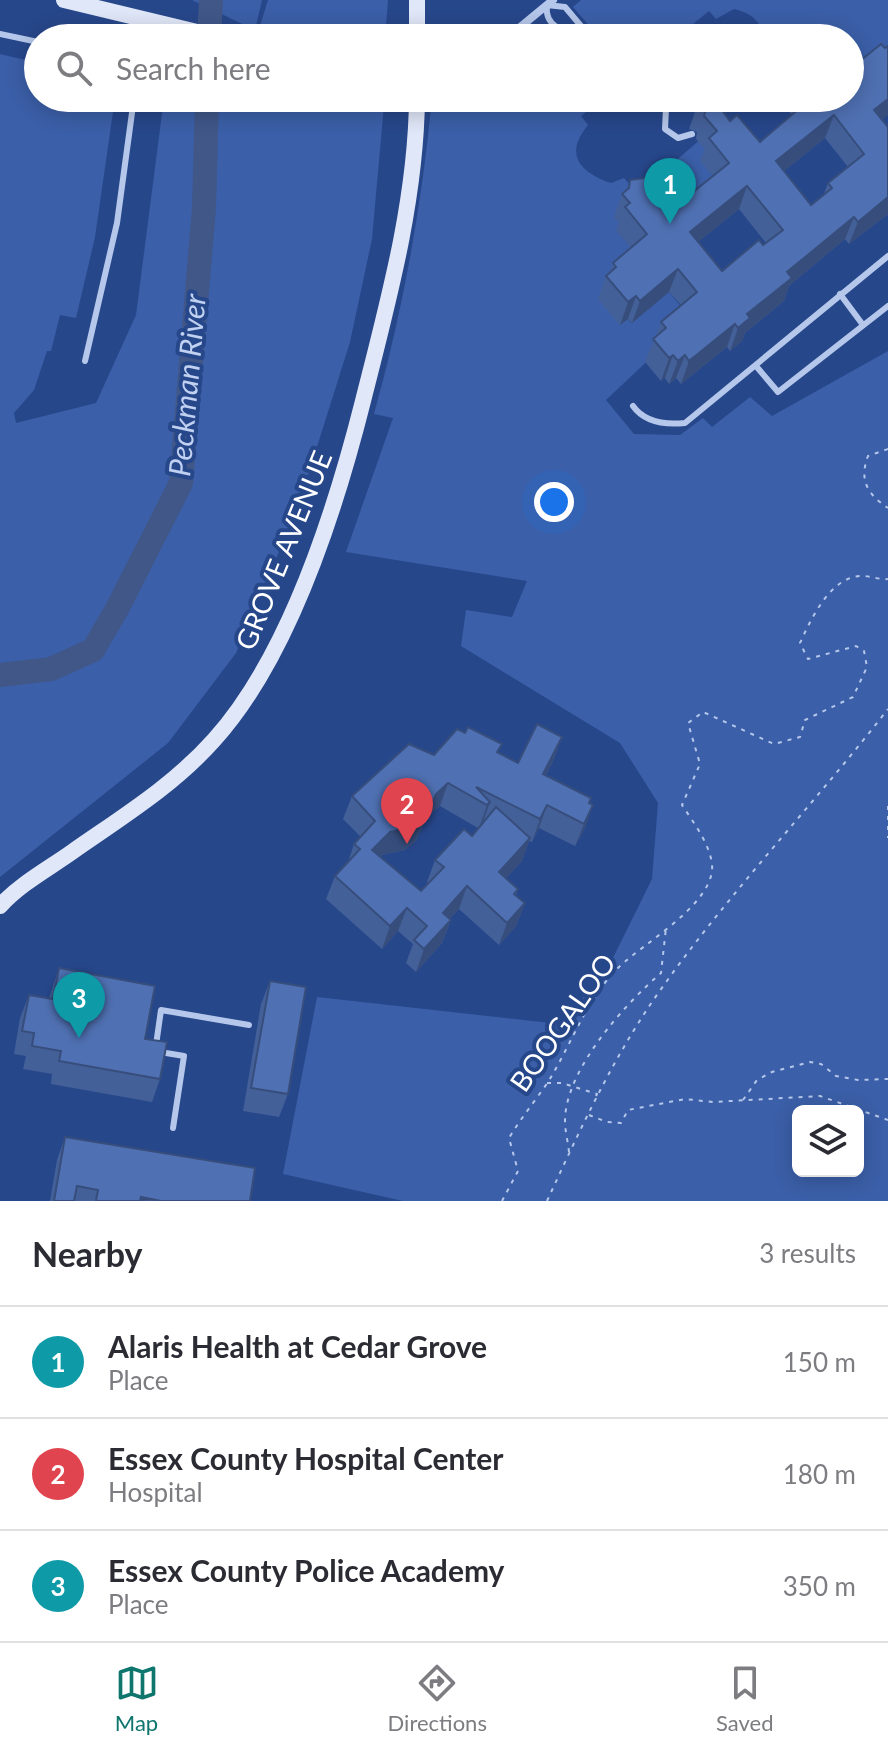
<!DOCTYPE html>
<style>
body{margin:0;font-family:Lato,sans-serif;background:#f7f7f7;color:#2b2b33}
.controls{position:absolute;right:24px;bottom:24px;display:grid;overflow:hidden;border-radius:12px;box-shadow:0 4px 20px #0003}
.controls button{width:72px;height:72px;display:grid;place-items:center;padding:0;border:0;border-bottom:2px solid #e1e1e2;background:#fff;color:#2b2b33;font:40px sans-serif}
.you{position:absolute;left:554px;top:502px;width:28px;height:28px;margin:-20px;border:6px solid #fff;border-radius:50%;background:#1a73e8;box-shadow:0 0 0 12px #1a73e833}
.badge{display:grid;place-items:center;width:52px;height:52px;border-radius:50%;background:#0f766e;color:#fff;font-size:26px;font-weight:700}
.pin{position:absolute;translate:-50% -66px;filter:drop-shadow(0 2px 4px #0008)}
.pin::after{content:'';position:absolute;top:42px;width:28px;height:24px;background:inherit;clip-path:polygon(0 0,100% 0,50% 100%)}
.list{margin:0;padding:0;list-style:none}
h2{display:flex;justify-content:space-between;align-items:center;height:104px;margin:0;padding:0 32px;font-size:34px}
h2 small{font-size:26px;font-weight:400;color:#7c7c81}
.list li{display:grid;grid-template-columns:52px 1fr auto;gap:24px;align-items:center;box-sizing:border-box;height:112px;padding:0 32px;border-top:2px solid #e1e1e2}
.list b{display:block;font-size:30px;white-space:nowrap}
.list p{margin:0;font-size:26px;white-space:nowrap;color:#7c7c81}
.list em{font-size:26px;font-style:normal;color:#7c7c81}
.icon{flex:none;width:44px;height:44px;fill:none;stroke:currentColor;stroke-width:2;stroke-linecap:round;stroke-linejoin:round}
.map{position:relative;flex:none;width:888px;height:1201px;overflow:hidden}
.search{position:absolute;background:#fff;box-shadow:0 4px 20px #0003;left:24px;right:24px;top:24px;height:88px;display:flex;align-items:center;gap:20px;box-sizing:border-box;padding:0 28px;border-radius:44px;color:#7c7c81;font-size:30px}
.sheet{height:440px;background:#fff}
nav{display:flex;justify-content:space-around;align-items:center;box-sizing:border-box;height:112px;border-top:2px solid #e1e1e2;background:#fff;font-size:22px;color:#7c7c81}
nav a{display:grid;justify-items:center;gap:4px}
nav .on{color:#0f766e}
.map>svg:first-child{display:block}
</style>
<div class="map">
<svg width="888" height="1201" viewBox="0 0 888 1201">
<rect width="100%" height="100%" fill="#27478b"/>
<g fill="#3b5fa8" fill-rule="evenodd">
<path d="M192 0H262L255 30Z"/>
<path d="M268 0H388L385 38H318L260 26Z"/>
<path d="M581 0H888V69L850 85V38H765C761 21 751 13 734 9L716 19 709 11 676 38H609L592 29 573 7Z"/>
<path d="M0 54 38 63V98H115L95 237 76 318 60 315 51 351H47L34 390 14 413 16 423 96 403 136 315 164 98H354L384 105 372 239 350 342 298 507 236 653 168 743 0 877Z"/>
<path d="M432 98H604L581 116 588 125C564 154 579 172 611 183L624 178 632 187 672 164 702 138 712 151 701 161 716 179 724 184 617 230 639 257 628 319 631 323 669 292 688 315 658 351 606 400 634 434 680 435 703 418 712 427 750 397 772 416 888 351V1201H403L283 1174 317 997 559 1024 606 972 652 879 658 803 620 743 461 646 466 610 512 617 527 581 346 552 393 418 374 414C403 310 422 205 432 98ZM798 1111H858V1171H798Z"/>
</g>
<g fill="none" stroke-linecap="round" stroke-linejoin="round">
<g stroke="#405788" stroke-width="24">
<path d="M209 38 211 0"/>
<path d="M0 675 51 669 93 650 117 609 181 483 204 208 207 98"/>
</g>
<g stroke="#b5c7ea" stroke-width="2" stroke-dasharray="4 6" stroke-linecap="butt">
<path d="M888 449 868 456C859 480 867 494 888 508"/>
<path d="M888 806V838"/>
<path d="M547 1083H562L597 1094 595 1099"/>
<path d="M743 1100 757 1080 772 1072 810 1062 821 1064 836 1076 858 1080 888 1079"/>
<path d="M589 1115 607 1122 621 1123 628 1110 685 1099 713 1102 820 1096 888 1120"/>
<path d="M569 1152C568 1142 565 1131 565 1121 565 1070 625 1004 661 973L666 928"/>
<path d="M502 1201 518 1171 509 1138C521 1118 535 1101 548 1082 571 1045 587 998 619 967 644 943 707 908 712 871 714 849 693 822 682 805L700 764 688 723 703 712 774 744 800 737 805 720 853 697 867 667 864 651 856 646 808 659 800 643C811 619 831 575 863 576 871 576 880 580 888 579"/>
<path d="M547 1201C578 1134 610 1064 652 1002 723 899 811 808 888 709"/>
</g>
<g stroke="#b5c7ea" stroke-width="6">
<path d="M547 5 565 7 581 26 583 35C565 33 544 27 547 5Z"/>
<path d="M0 34 38 42"/>
<path d="M583 35 596 38"/>
<path d="M144 38 149 24"/>
<path d="M679 98 666 108 665 129 678 138 692 134"/>
<path d="M840 294 863 325"/>
<path d="M85 361 117 223 134 98"/>
<path d="M756 366 778 392 888 306"/>
<path d="M633 406C645 423 665 425 685 423L888 256"/>
<path d="M156 1045 161 1010 249 1025"/>
<path d="M160 1052 184 1056 173 1128"/>
</g>
<path stroke="#b5c7ea" stroke-width="8" d="M507 38 553 0"/>
<g stroke="#e0e7f8" stroke-width="16">
<path d="M64 0 222 38"/>
<path d="M417 0V38"/>
<path d="M0 906C20 884 48 869 72 852 122 817 173 786 214 740 289 657 336 508 363 401 388 302 416 201 417 98"/>
</g>
</g>
<g fill="#446099" fill-rule="evenodd">
<path d="M778 98H850L882 120 888 214 849 244 845 239 789 286 784 301 745 333 742 341 730 351 727 347 681 384 676 378 669 384 665 378 661 381 645 362 661 322 681 305 669 292 632 323 628 319 620 325 598 299 606 276 609 274 613 263 631 248 616 230 619 223 614 217 622 194 626 191 630 180 657 178 683 200 713 176 700 161 705 149 696 139 697 132 689 129 697 106 710 104 730 121 760 142 792 115ZM825 138 848 167 828 183 823 196 811 205 784 171ZM739 209 766 243 722 271 698 242Z"/>
<path d="M562 737 554 759 546 775 591 798 585 828 575 846 539 828 532 842 529 841 522 861 506 878 518 889 516 895 525 903 516 926 499 945 459 909 449 919 451 920 442 943 416 972 406 963 413 944 398 931 382 949 326 899 335 876 348 862 354 844 361 837 343 819 352 796 434 755 499 753 518 763ZM440 806 478 828 472 836 435 860 427 882 429 884 421 891 380 857 382 855 405 850 416 841 427 817Z"/>
<path d="M59 968 145 1039 160 1079 152 1102 51 1084 52 1074 23 1069 26 1056 14 1054 20 1018 29 995 49 998Z"/>
<path d="M270 981 288 1094 279 1117 243 1111 261 1004Z"/>
<path d="M65 1137 250 1201H50L57 1160Z"/>
</g>
<g fill="#374e7d">
<path d="M888 99V115L866 133 874 110Z"/>
<path d="M834 115 825 138 768 184 776 161Z"/>
<path d="M747 186 739 209 682 255 690 232Z"/>
<path d="M888 197V214L849 244 858 222Z"/>
<path d="M854 217 845 239 789 286 784 301 745 333 742 341 730 351 738 328 747 314 787 272Z"/>
<path d="M678 269 669 292 632 323 640 301Z"/>
<path d="M636 296 628 319 620 325 628 302Z"/>
<path d="M735 324 727 347 681 384 689 361Z"/>
<path d="M673 355 665 378 661 381 669 358Z"/>
<path d="M685 355 676 378 669 384 678 361Z"/>
<path d="M562 737 554 759 535 797 543 774Z"/>
<path d="M448 783 440 806 427 817 416 841 405 850 382 855 364 873 372 850 390 832Z"/>
<path d="M490 802 482 825 479 828 487 805Z"/>
<path d="M547 805 539 828 532 842 540 819Z"/>
<path d="M593 805 585 828 575 846 584 824Z"/>
<path d="M530 838 522 861 490 895 499 872Z"/>
<path d="M467 886 459 909 434 936 443 913Z"/>
<path d="M525 903 516 926 499 945 507 923Z"/>
<path d="M407 908 398 931 382 949 390 926Z"/>
<path d="M451 920 442 943 416 972 424 949Z"/>
<path d="M141 1197 161 1200 140 1201Z"/>
</g>
<g fill="#4f70b2" stroke="#374e7d" stroke-width="2" fill-rule="evenodd">
<path d="M881 44 885 48 888 46V99L874 110 888 127V197L858 222 854 217 787 272 792 278 747 314 750 318 738 328 735 324 689 361 685 355 678 361 673 355 669 358 653 339 666 328 661 322 697 292 678 269 640 301 636 296 628 302 606 276 616 267 613 263 647 234 625 207 630 203 622 194 629 188 630 180 644 178 652 172 657 178 663 174 683 200 729 163 709 138 717 131 704 116 706 109 697 106 707 98H710V104L718 105 730 121 737 115 760 142 808 101 806 98H850V69ZM834 115 864 154 828 183 832 188 811 205 776 161ZM747 186 783 230 763 245 759 240 722 271 690 232Z"/>
<path d="M537 724 562 737 543 774 591 798 589 803 593 805 584 824 547 805 540 819 476 787 490 802 487 805 448 783 436 794 425 818 414 827 390 832 372 850 421 891 444 867 435 860 464 829 472 836 496 807 530 838 499 872 518 889 514 894 525 903 507 923 467 886 443 913 451 920 424 949 414 940 427 926 407 908 390 926 335 876 360 849 354 844 375 821 352 796 409 744 434 755 457 729 465 733 468 727 502 744 497 752 518 763Z"/>
<path d="M59 968 155 986 145 1039 167 1042 160 1079 59 1061 61 1051 32 1046 34 1033 22 1031 29 995 53 999Z"/>
<path d="M270 981 306 987 288 1094 251 1088Z"/>
<path d="M65 1137 255 1168 250 1201H161L141 1197 140 1201H96L98 1190 77 1186 74 1201H54Z"/>
</g>
<g text-anchor="middle" dominant-baseline="central" stroke-width="8" stroke-linejoin="round" paint-order="stroke">
<g font-size="28" fill="#fff" stroke="#27478b">
<text transform="translate(283 550) rotate(-68)">GROVE AVENUE</text>
<text transform="translate(562 1022) rotate(-55)">BOOGALOO</text>
</g>
<g font-size="30" font-style="italic" fill="#c1d1f1" stroke="#27478b">
<text transform="translate(186 385) rotate(-85)">Peckman River</text>
</g>
</g>
</svg>
<div class="controls">
<button><svg class="icon" aria-label="layers" viewBox="0 0 24 24"><path d="M12 4l9 5-9 5-9-5zM3 14l9 5 9-5"/></svg></button>
</div>
<div class="you"></div>
<div class="pin badge" style="left:670px;top:224px;background:#0f9aa8">1</div>
<div class="pin badge" style="left:407px;top:844px;background:#e0444e">2</div>
<div class="pin badge" style="left:79px;top:1038px;background:#0f9aa8">3</div>
<div class="search"><svg class="icon" aria-label="search" viewBox="0 0 24 24"><circle cx="10" cy="10" r="6"/><path d="M15 15l6 6"/></svg>Search here</div>
</div>
<section class="sheet">
<h2>Nearby<small>3 results</small></h2>
<ul class="list">
<li><span class="badge" style="background:#0f9aa8">1</span><div><b>Alaris Health at Cedar Grove</b><p>Place</p></div><em>150 m</em></li>
<li><span class="badge" style="background:#e0444e">2</span><div><b>Essex County Hospital Center</b><p>Hospital</p></div><em>180 m</em></li>
<li><span class="badge" style="background:#0f9aa8">3</span><div><b>Essex County Police Academy</b><p>Place</p></div><em>350 m</em></li>
</ul>
</section>
<nav>
<a class="on"><svg class="icon" aria-label="map" viewBox="0 0 24 24"><path d="M3 6l6-2 6 2 6-2v14l-6 2-6-2-6 2zM9 4v14M15 6v14"/></svg>Map</a>
<a><svg class="icon" aria-label="directions" viewBox="0 0 24 24"><path d="M12 3l9 9-9 9-9-9zM9 14v-3h6M13 9l2 2-2 2"/></svg>Directions</a>
<a><svg class="icon" aria-label="saved" viewBox="0 0 24 24"><path d="M7 4h10v16l-5-4-5 4z"/></svg>Saved</a>
</nav>
